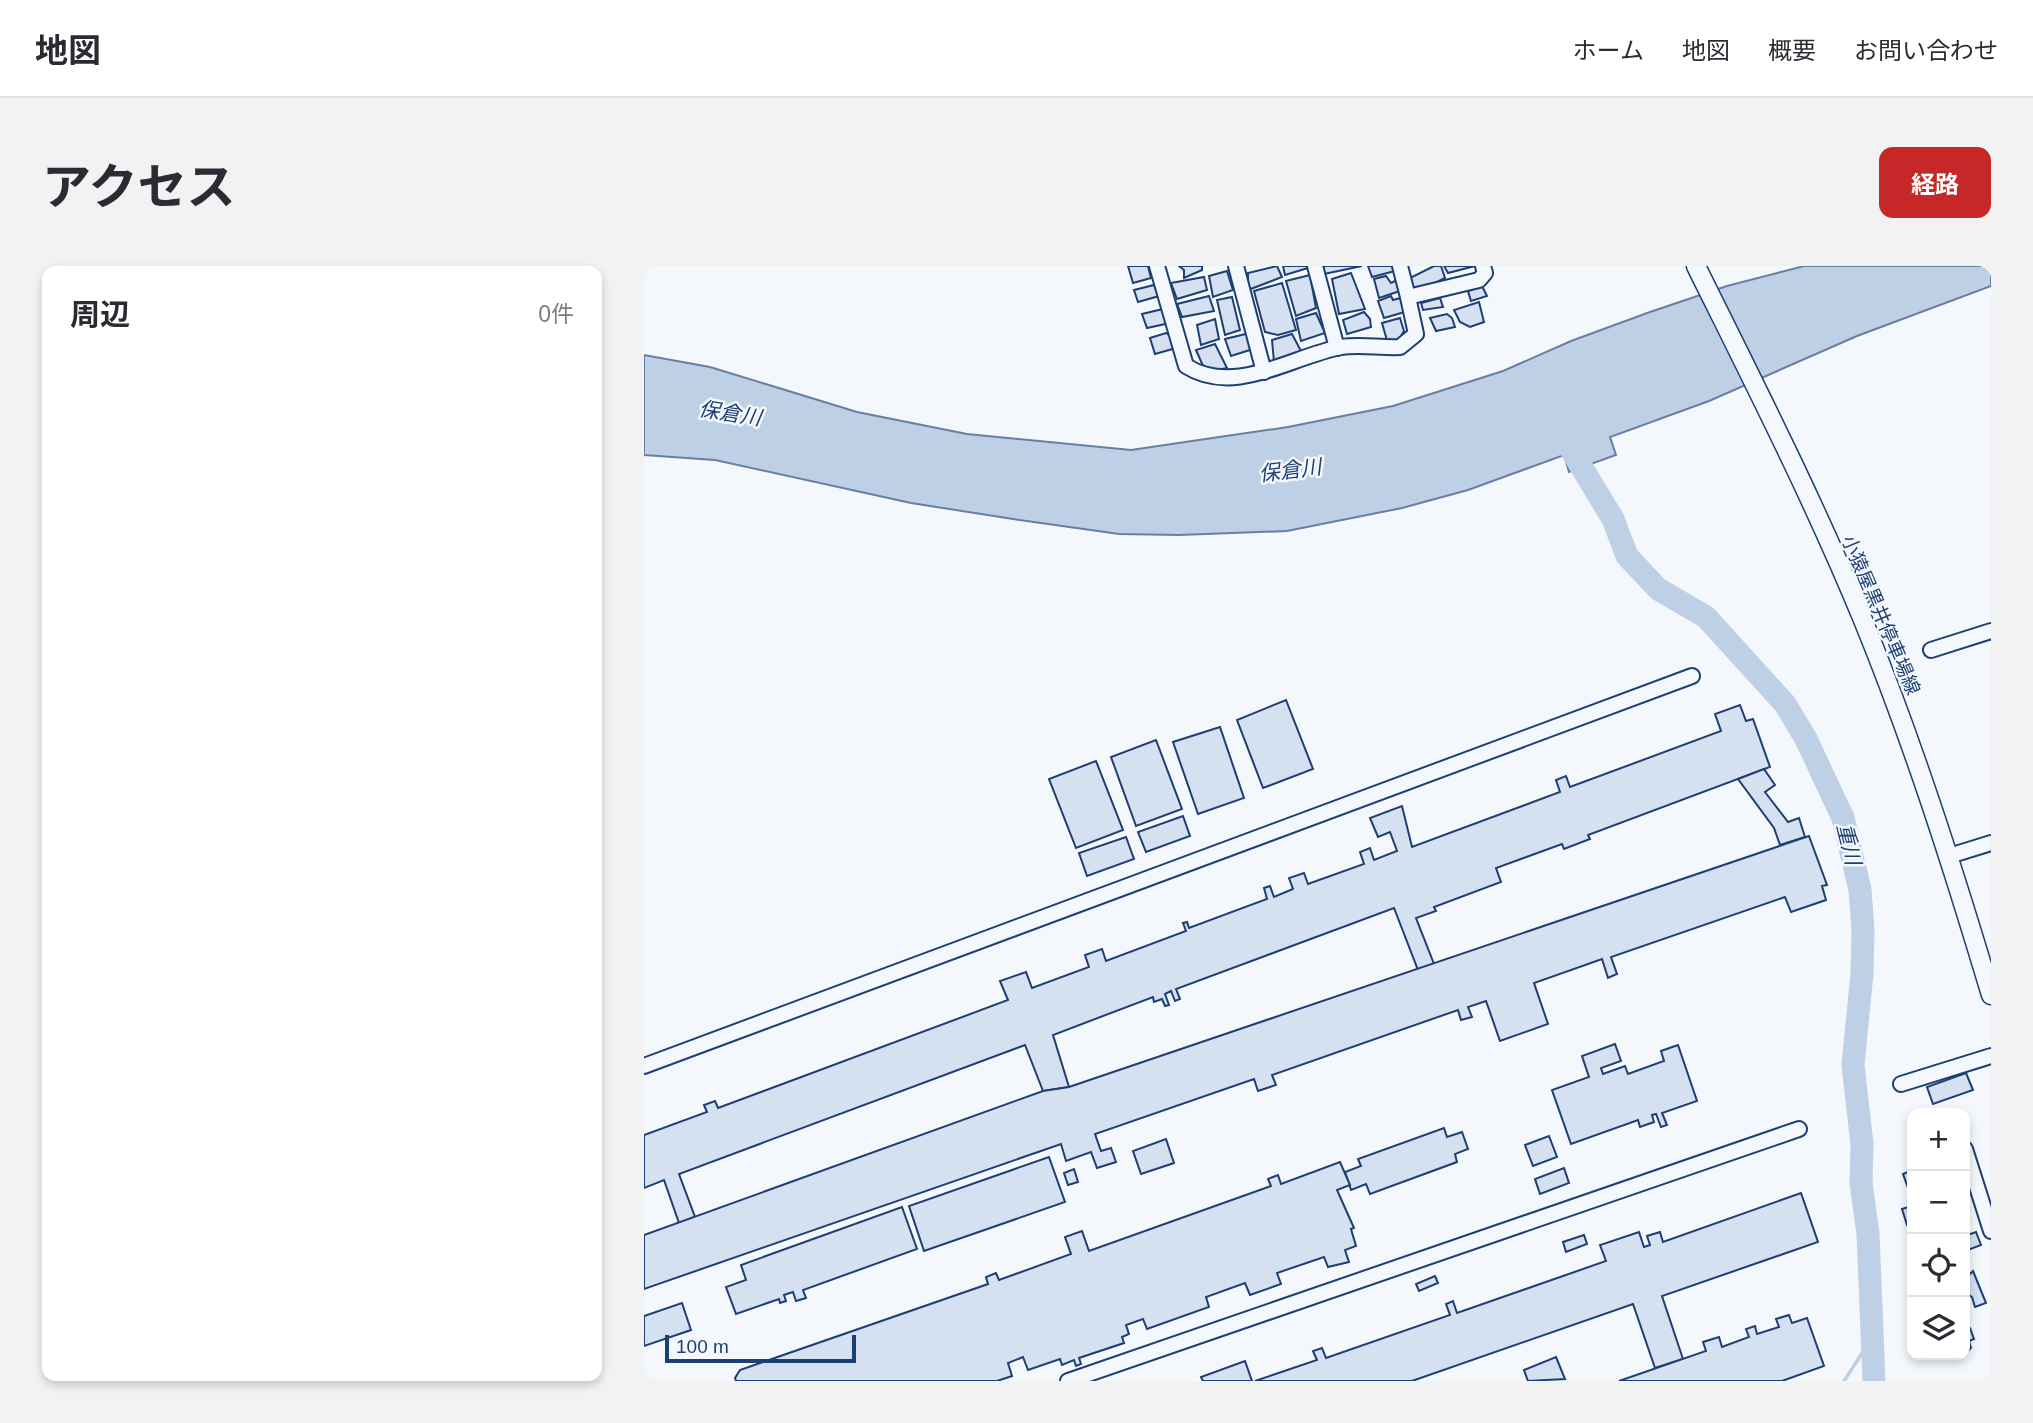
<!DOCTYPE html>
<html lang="ja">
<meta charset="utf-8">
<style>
body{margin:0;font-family:Helvetica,"Noto Sans JP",sans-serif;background:#f2f2f3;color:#2b2b33}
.controls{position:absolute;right:21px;bottom:21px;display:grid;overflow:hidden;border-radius:14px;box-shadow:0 4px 10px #0003}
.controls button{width:63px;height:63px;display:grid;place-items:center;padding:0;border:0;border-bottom:2px solid #e1e1e2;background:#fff;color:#2b2b33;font:35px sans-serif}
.scale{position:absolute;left:21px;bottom:18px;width:191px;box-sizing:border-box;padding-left:7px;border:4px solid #1d3f73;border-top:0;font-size:19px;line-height:24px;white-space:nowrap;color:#1d3f73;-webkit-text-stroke:5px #f4f7fb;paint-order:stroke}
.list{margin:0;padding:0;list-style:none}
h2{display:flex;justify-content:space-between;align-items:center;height:91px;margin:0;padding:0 28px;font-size:30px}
h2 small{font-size:23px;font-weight:400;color:#7c7c81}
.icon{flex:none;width:38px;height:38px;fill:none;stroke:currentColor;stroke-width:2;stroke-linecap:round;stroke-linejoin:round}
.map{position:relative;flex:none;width:1347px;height:1115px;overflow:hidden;border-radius:14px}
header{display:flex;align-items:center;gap:42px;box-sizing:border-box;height:98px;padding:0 35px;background:#fff;border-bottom:2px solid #e1e1e2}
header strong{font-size:33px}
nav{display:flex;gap:38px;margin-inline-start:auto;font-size:24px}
.intro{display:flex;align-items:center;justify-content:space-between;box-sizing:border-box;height:168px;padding:0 42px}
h1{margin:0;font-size:49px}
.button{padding:18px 32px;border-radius:14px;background:#c62828;color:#fff;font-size:24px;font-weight:700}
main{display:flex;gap:42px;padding:0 42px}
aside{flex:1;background:#fff;border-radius:14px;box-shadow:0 4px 10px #0003}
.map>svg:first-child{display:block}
</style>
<header>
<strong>地図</strong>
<nav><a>ホーム</a><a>地図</a><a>概要</a><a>お問い合わせ</a></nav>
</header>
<div class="intro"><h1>アクセス</h1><a class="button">経路</a></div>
<main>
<aside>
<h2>周辺<small>0件</small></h2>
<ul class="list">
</ul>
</aside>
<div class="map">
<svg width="1347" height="1115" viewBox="0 0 1347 1115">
<rect width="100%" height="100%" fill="#f4f7fb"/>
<path fill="#bed0e5" stroke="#687fa3" stroke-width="2" d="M1160 0H1347V20L1213 70 1065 135 966 171 972 189 925 206 920 189 824 224 758 242 643 265 535 269 475 268 369 253 267 237 71 194 0 189V89L66 101 213 146 323 168 487 184 644 161 749 140 859 105 927 75 1006 46 1083 20Z"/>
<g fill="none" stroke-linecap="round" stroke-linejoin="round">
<path stroke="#bed0e5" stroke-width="3.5" d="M1200 1115 1226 1075"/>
<path stroke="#bed0e5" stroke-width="23" d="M923 177 969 253 983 290 1014 323 1062 351 1141 438 1162 473 1199 552 1216 624 1219 665 1218 707 1209 799 1218 878 1217 917 1224 968 1230 1115"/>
</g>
<g fill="#d5e0f0" stroke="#1d3f73" stroke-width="2">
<path d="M484 0H504L507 12 489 17Z"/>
<path d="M535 0H558V4L540 12V4Z"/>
<path d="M633 0 638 11 604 24V7Z"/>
<path d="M639 0H664V2L641 9Z"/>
<path d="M680 0H718L680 8Z"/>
<path d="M724 0H750L751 5 728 11Z"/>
<path d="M790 0H797L801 12 783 21H768L766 12Z"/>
<path d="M800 0H831L804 7Z"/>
<path d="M583 5 589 24 569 31 565 10Z"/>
<path d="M707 7 721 43 695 48 688 13Z"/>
<path d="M666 9 672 42 652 50 642 15Z"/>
<path d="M742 10 747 17 753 14 756 25 735 32 730 13Z"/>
<path d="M560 11 563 24 533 33 527 17Z"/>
<path d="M638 17 652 64 634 69 621 66 610 25Z"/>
<path d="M510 19 515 30 494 36 490 24Z"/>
<path d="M838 20 843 30 827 35 824 25Z"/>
<path d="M565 30 570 45 538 51 533 38Z"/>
<path d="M747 30 749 34 760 31 764 45 740 52 734 35Z"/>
<path d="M588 31 596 64 581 69 573 34Z"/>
<path d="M796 32 799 41 779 44 777 37Z"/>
<path d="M835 36 840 56 826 61 816 56 810 44Z"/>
<path d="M523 42 526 57 503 62 498 48Z"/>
<path d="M720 46 726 53 727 61 703 68 699 54Z"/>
<path d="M672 47 681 67 657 75 652 53Z"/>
<path d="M803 48 808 52 811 61 792 65 786 52Z"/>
<path d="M756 52 760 65 754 75 744 78 738 57Z"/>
<path d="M571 53 575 73 557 79 553 59Z"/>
<path d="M522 67 530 71 532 82 511 88 506 72Z"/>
<path d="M606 67 612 82 587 90 581 73Z"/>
<path d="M648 68 658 87 630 96 628 74Z"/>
<path d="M571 78 583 102 573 104 559 100 552 84Z"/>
<path d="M642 434 669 503 619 522 593 454Z"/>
<path d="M1096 439 1102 455 1109 453 1126 501 944 569 946 573 920 583 918 578 852 602 857 616 790 641 792 645 772 652 790 698 774 704 750 642 532 723 536 733 531 735 527 725 521 728 525 739 521 740 518 733 510 736 509 731 409 769 425 821 399 825 381 779 35 908 51 951 35 957 20 914 0 922V869L63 846 60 839 71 835 74 842 364 734 356 715 382 706 388 722 445 701 441 689 458 683 462 695 542 665 539 657 543 656 545 662 623 633 620 622 626 620 630 631 649 623 645 612 660 607 664 618 720 598 716 586 726 582 730 594 753 585 746 566 734 571 726 552 758 540 768 581 916 526 912 514 922 510 926 521 1077 465 1071 448Z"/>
<path d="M576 461 600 532 554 548 529 476Z"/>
<path d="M512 474 538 543 492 560 467 491Z"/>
<path d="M452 495 479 564 432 582 405 513Z"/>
<path d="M1120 503 1131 519 1121 526 1144 556 1155 552 1161 571 1136 579 1130 562 1094 513Z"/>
<path d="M539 550 546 570 502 586 494 566Z"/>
<path d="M1165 570 1183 619 1178 620 1182 634 1147 646 1141 631 967 691 973 708 964 712 958 693 890 717 904 758 856 775 842 735 824 741 828 751 817 754 814 744 628 809 632 819 614 825 610 813 451 868 457 885 467 882 472 896 453 902 447 886 422 895 417 878 0 1023V969L399 825 425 821Z"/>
<path d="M482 571 490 593 443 610 435 587Z"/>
<path d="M971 778 977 795 957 802 959 808 981 800 984 808 1020 795 1017 785 1034 779 1053 835 1018 847 1023 859 1017 861 1012 848 1008 849 1010 856 996 861 994 854 927 878 908 824 945 811 938 790Z"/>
<path d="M1322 807 1329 824 1289 838 1283 821Z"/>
<path d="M800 862 803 871 818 866 824 883 811 888 813 896 726 928 722 918 707 924 701 906 717 900 714 893Z"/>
<path d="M905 870 913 891 889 900 881 879Z"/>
<path d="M522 873 530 897 497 908 489 885Z"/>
<path d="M405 891 421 936 280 985 265 940Z"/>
<path d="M696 896 706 919 693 924 710 962 707 963 712 980 701 984 705 996 684 1001 680 991 633 1007 637 1018 606 1029 601 1017 562 1031 565 1041 503 1063 499 1053 482 1059 485 1068 478 1071 480 1077 435 1092 437 1098 432 1100 430 1094 418 1099 416 1093 384 1104 379 1091 364 1097 368 1110 353 1115H92L91 1112 96 1104 344 1018 342 1011 352 1007 355 1014 427 988 421 971 438 965 445 985 627 920 624 913 634 909 637 918Z"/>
<path d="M920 902 925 917 896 928 891 913Z"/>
<path d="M430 903 434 916 424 919 420 907Z"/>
<path d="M1268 904V929L1267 930 1259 908Z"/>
<path d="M1157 927 1174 976 1018 1030 1039 1093 1011 1102 989 1038 768 1115H611L673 1094 669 1085 678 1082 682 1092 806 1049 802 1038 809 1035 813 1047 962 995 956 979 995 966 1000 981 1006 979 1003 970 1016 966 1019 976Z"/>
<path d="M1268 940V957L1263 959 1258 943Z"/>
<path d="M258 941 273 983 159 1024 162 1032 152 1035 149 1026 140 1029 142 1035 136 1037 135 1033 92 1048 82 1021 102 1014 97 999Z"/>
<path d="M1332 966 1337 979 1324 984 1321 970Z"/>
<path d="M940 969 943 978 922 986 919 976Z"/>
<path d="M1329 1005 1342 1037 1331 1041 1328 1031 1321 1026V1013Z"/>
<path d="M791 1010 794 1017 775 1025 772 1018Z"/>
<path d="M38 1037 47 1064 0 1080V1050Z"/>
<path d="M1145 1049 1148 1057 1163 1052 1180 1100 1138 1115H975L1062 1085 1059 1076 1075 1071 1078 1081 1105 1071 1102 1063 1111 1060 1113 1068 1135 1061 1132 1053Z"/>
<path d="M1321 1061 1326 1062 1330 1073 1325 1075 1327 1082 1321 1088Z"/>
<path d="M912 1091 921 1113 884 1115 880 1104Z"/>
<path d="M601 1095 608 1115H559L557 1111Z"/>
</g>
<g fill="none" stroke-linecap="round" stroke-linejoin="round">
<defs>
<g id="minor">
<path d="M513 0 542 100C591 131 648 90 697 81 717 78 736 82 756 81L772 68 764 31 835 14 841 7 839 0"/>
<path d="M592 0 620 106"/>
<path d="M671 0 693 82"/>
<path d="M756 0 764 31"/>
<path d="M1287 384 1347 365"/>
<path d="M1305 590 1347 577"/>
<path d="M0 800 1048 410"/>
<path d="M1257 818 1347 790"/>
<path d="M1321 883 1347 965"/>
<path d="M424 1115 1155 863"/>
</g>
<path id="major" d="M1052 0C1110 117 1169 233 1219 354 1269 476 1309 602 1347 729"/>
</defs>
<use href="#minor" stroke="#1d3f73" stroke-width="18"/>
<use href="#major" stroke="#1d3f73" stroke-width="21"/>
<use href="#minor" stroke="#f4f7fb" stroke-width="14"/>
<use href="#major" stroke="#f4f7fb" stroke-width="18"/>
</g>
<g text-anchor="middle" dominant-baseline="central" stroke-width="5" stroke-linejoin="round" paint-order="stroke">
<g font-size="19" fill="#1d3f73" stroke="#f4f7fb">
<text transform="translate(1237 349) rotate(67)">小猿屋黒井停車場線</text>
</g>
<g font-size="21" font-style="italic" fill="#1d3f73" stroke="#f4f7fb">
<text transform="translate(86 147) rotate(9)">保倉川</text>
<text transform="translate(646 204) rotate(-7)">保倉川</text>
<text transform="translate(1205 578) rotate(76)">重川</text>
</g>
</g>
</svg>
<div class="controls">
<button>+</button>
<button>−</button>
<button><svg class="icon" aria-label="locate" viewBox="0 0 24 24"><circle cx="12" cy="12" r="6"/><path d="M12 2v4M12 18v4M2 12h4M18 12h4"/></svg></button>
<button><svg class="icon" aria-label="layers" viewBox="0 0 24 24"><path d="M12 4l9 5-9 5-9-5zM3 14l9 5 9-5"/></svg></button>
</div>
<div class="scale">100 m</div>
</div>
</main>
